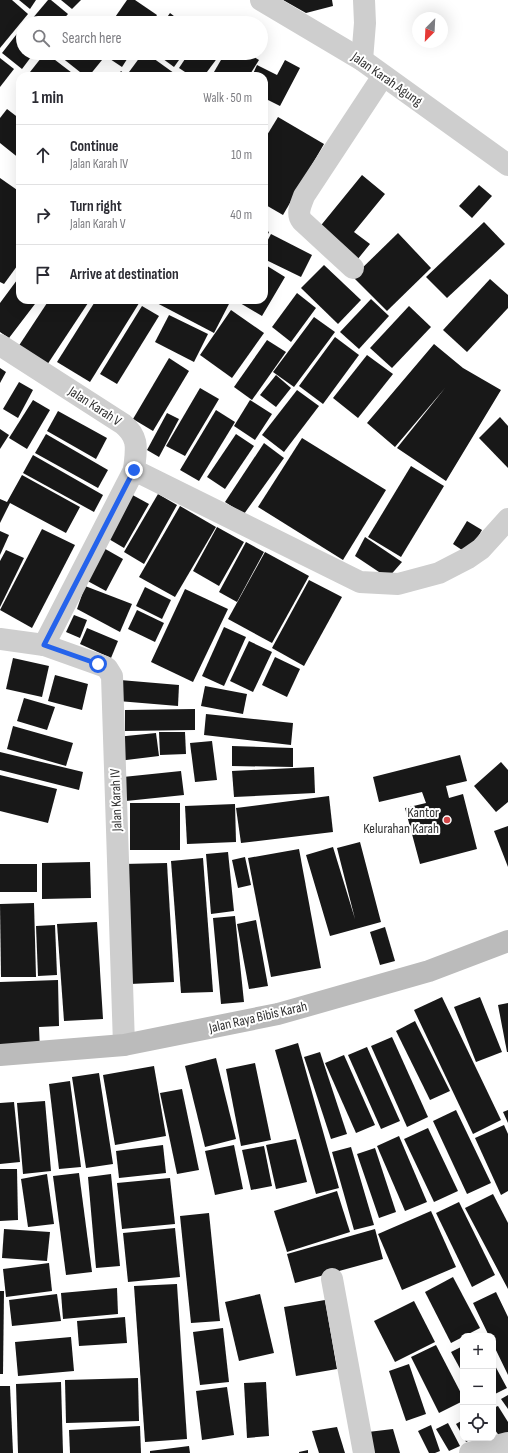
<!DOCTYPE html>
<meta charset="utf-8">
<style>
body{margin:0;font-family:"Sofia Sans Condensed",sans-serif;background:#f7f7f7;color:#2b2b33}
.controls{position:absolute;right:12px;bottom:12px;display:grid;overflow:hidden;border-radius:8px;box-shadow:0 4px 16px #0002}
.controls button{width:36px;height:36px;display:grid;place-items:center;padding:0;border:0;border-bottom:1px solid #e1e1e2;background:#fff;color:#2b2b33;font:20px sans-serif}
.compass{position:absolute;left:412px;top:12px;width:36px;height:36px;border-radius:50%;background:#fff;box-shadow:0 4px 16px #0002;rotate:204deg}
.stop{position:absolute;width:12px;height:12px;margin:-9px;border:3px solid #2563eb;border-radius:50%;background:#fff}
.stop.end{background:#2563eb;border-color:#fff;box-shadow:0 1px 4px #0008}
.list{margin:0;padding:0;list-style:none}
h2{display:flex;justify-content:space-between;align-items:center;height:52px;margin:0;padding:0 16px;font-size:17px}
h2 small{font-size:13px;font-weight:400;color:#7c7c81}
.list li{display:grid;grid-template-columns:26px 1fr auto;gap:12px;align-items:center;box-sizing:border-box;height:60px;padding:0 16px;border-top:1px solid #e1e1e2}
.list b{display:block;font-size:15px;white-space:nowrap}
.list p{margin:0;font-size:13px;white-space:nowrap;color:#7c7c81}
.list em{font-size:13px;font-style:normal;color:#7c7c81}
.icon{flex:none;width:22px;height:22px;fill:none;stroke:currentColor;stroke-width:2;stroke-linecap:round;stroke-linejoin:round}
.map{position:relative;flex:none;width:508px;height:1453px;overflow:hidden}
.search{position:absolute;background:#fff;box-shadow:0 4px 16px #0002;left:16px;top:16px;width:252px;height:44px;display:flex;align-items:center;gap:10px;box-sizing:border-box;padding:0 14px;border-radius:22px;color:#7c7c81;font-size:15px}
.panel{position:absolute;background:#fff;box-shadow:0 4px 16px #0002;left:16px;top:72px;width:252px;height:232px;border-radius:12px}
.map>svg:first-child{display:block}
</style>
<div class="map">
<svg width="508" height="1453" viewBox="0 0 508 1453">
<rect width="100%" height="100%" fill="#fff"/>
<g fill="#181818">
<path d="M0 0H12L28 14 0 48Z"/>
<path d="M19 0H36L30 9Z"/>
<path d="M48 0H51L68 14 60 23H36L32 19Z"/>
<path d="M61 0H81L72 9Z"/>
<path d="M127 0H135L157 15 152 23H111Z"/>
<path d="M283 0H332L333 6 306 13Z"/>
<path d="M170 13 183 23H163Z"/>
<path d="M213 19 219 23H210Z"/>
<path d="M23 26V53H34L22 69 2 53Z"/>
<path d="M45 53H46L76 76H36L30 72Z"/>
<path d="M56 53H94L102 60 89 76H85Z"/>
<path d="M101 53H131L122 67Z"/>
<path d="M143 53H146L178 76H134L129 72Z"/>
<path d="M155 53H184L174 67Z"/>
<path d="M189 53H221L204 76H191L179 68Z"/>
<path d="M225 53H247L259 60 249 76H221L214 72Z"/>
<path d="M0 58 14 69 0 87Z"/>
<path d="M285 60 300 68 280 106 264 98V76H252L257 65 277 75Z"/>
<path d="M121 71 127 76H117Z"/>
<path d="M7 109 20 119V159L0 143V118Z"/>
<path d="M278 117 324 144 283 215 264 204V140Z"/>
<path d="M362 175 385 194 354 232 370 244 357 260 318 229Z"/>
<path d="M0 178 20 192V262L4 284 0 282Z"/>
<path d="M479 185 492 196 472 218 459 206Z"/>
<path d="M484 222 505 244 447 298 426 277Z"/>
<path d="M264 229 269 232 264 242Z"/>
<path d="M398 233 431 268 387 311 353 277Z"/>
<path d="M271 234 312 255 301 277 264 259V247Z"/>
<path d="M264 264 285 277 262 316 240 303 242 300H264Z"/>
<path d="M324 265 361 300 338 324 301 288Z"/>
<path d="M20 276V300H38L9 338 0 332V303Z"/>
<path d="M490 279 508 295V308L467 352 443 330Z"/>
<path d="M297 293 316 308 291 342 272 327Z"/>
<path d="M371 299 389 316 359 349 340 332Z"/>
<path d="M49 300H90L47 365 18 347Z"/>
<path d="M96 300H141L90 382 57 362Z"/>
<path d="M154 300H231L214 333 153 301Z"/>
<path d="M142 306 159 316 117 384 100 374Z"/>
<path d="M409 306 431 327 392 368 370 348Z"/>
<path d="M231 310 264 333 232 378 200 355Z"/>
<path d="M169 315 208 334 194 362 155 342Z"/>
<path d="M314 317 335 332 294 387 273 372Z"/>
<path d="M335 337 359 355 323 404 299 386Z"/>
<path d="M267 340 286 352 252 400 234 387Z"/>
<path d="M434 344 463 368 501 390 446 481 397 448 445 388 395 447 367 423Z"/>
<path d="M367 355 393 374 358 418 333 398Z"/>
<path d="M169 358 189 371 153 431 133 419Z"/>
<path d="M0 368 6 372 0 383Z"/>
<path d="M276 375 291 388 276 407 260 395Z"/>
<path d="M19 382 33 390 18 418 3 409Z"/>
<path d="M200 388 219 399 185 456 166 446Z"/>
<path d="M297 390 319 406 284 452 262 435Z"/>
<path d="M33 400 50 410 27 449 9 438Z"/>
<path d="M250 400 272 414 255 440 234 426Z"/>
<path d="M216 410 235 422 199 481 180 470Z"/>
<path d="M58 411 107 438 96 459 47 431Z"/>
<path d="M167 413 179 419 159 457 147 450Z"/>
<path d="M500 417 508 426V468L479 438Z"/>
<path d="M0 429 9 435 0 449Z"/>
<path d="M46 434 108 470 98 488 35 453Z"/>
<path d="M236 434 254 446 225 489 207 477Z"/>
<path d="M302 438 386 490 343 560 258 507Z"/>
<path d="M264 443 284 458 244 514 225 502Z"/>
<path d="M33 455 103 495 94 512 23 473Z"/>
<path d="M411 466 444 486 401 557 368 537Z"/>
<path d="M22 475 80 507 66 533 10 503 0 523V499L7 502Z"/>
<path d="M127 492 149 504 124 548 102 535Z"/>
<path d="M158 494 177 505 144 564 124 552Z"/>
<path d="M180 506 216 527 175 597 139 577Z"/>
<path d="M467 521 482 530 468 554 453 544Z"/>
<path d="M217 527 244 542 219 586 193 571Z"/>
<path d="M42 529 75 545 32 628 0 610Z"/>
<path d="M0 531 9 535 0 555Z"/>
<path d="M365 537 402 562 388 578 355 556Z"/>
<path d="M246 542 264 552 237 602 219 592Z"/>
<path d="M100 546 123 559 106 591 82 578Z"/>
<path d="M6 550 24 558 0 607V561Z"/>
<path d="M265 552 309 576 272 643 228 619Z"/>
<path d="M309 580 342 597 304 666 272 648Z"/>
<path d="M85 586 132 604 120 632 77 609Z"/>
<path d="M145 587 171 600 162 619 136 606Z"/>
<path d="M185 589 228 609 193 682 151 662Z"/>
<path d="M137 610 164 623 155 642 128 629Z"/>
<path d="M74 615 87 620 80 638 66 632Z"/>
<path d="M224 627 246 637 224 686 202 676Z"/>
<path d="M87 628 118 641 111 658 80 644Z"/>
<path d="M249 641 272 652 253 692 230 681Z"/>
<path d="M275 657 300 669 287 697 262 685Z"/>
<path d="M13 658 49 666 42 697 6 689Z"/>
<path d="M55 675 88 684 82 710 48 701Z"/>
<path d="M120 680 179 685 178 706 118 701Z"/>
<path d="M205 686 247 694 243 714 201 706Z"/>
<path d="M24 698 55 707 47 730 17 721Z"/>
<path d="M195 709V730L125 731V710Z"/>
<path d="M206 714 293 723 291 745 204 735Z"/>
<path d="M13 726 73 743 66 766 7 749Z"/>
<path d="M159 732H185L186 754 160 755Z"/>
<path d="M156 733 159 756 118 761 116 737Z"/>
<path d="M212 741 217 780 195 782 190 743Z"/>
<path d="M232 746 293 748V767L232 766Z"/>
<path d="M0 752 83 772 79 790 0 770Z"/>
<path d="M460 755 467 781 446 786 449 798 463 794 477 849 420 864 405 808 426 803 422 792 379 802 373 777Z"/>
<path d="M501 762 508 770V802L496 812 474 786Z"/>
<path d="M314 767 315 793 234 797 232 771Z"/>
<path d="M181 771 184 795 126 801 123 777Z"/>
<path d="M0 775 57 789 48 823 0 811Z"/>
<path d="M329 796 333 832 241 843 236 808Z"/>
<rect x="130" y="803" width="50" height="47"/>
<path d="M235 804 236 842 187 844 185 806Z"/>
<path d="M508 826V867L494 831Z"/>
<path d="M360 842 381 922 330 936 306 855 333 847 355 919 337 848Z"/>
<path d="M299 849 321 968 271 977 248 858Z"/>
<path d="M228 852 234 911 211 914 206 854Z"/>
<path d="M245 857 251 885 238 888 232 860Z"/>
<path d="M203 858 213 992 181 993 171 861Z"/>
<path d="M90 862 91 898 42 899V863Z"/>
<path d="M167 863 174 982 130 984 123 864Z"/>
<rect x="0" y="864" width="37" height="28"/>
<path d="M34 903 36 977H1L0 904Z"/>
<path d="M235 916 244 1002 221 1004 213 918Z"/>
<path d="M256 920 268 986 249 989 237 924Z"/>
<path d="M97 922 103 1019 64 1021 57 924Z"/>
<path d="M55 925 57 975 38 976 36 926Z"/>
<path d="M385 927 395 961 380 965 370 932Z"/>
<path d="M58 980 59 1026 39 1027 40 1052 0 1053V982Z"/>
<path d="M442 997 501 1120 473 1134 414 1010Z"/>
<path d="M480 997 502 1052 476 1062 454 1007Z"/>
<path d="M508 1003V1052H507L498 1005Z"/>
<path d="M415 1021 450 1091 430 1100 396 1031Z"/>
<path d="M392 1037 428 1117 407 1127 371 1046Z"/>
<path d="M298 1043 339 1188 316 1194 275 1050Z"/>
<path d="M367 1047 400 1121 381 1129 348 1055Z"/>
<path d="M320 1052 347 1134 331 1139 304 1057Z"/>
<path d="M344 1055 375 1125 356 1133 325 1063Z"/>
<path d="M216 1058 236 1139 205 1147 185 1066Z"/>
<path d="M255 1063 271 1140 241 1146 226 1069Z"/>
<path d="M154 1066 166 1136 115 1145 103 1075Z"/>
<path d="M99 1073 113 1164 86 1168 72 1077Z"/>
<path d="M70 1081 81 1167 59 1169 49 1084Z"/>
<path d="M182 1089 199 1170 177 1174 160 1093Z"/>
<path d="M45 1101 51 1171 23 1174 17 1103Z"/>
<path d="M14 1102 20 1162 0 1164V1103Z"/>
<path d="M456 1110 491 1183 467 1194 433 1121Z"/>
<path d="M508 1110V1123L503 1112Z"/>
<path d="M504 1125 508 1134V1191L501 1195 475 1138Z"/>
<path d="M428 1128 458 1191 434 1202 404 1139Z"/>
<path d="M399 1136 427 1202 405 1211 377 1146Z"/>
<path d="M296 1139 307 1182 276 1189 266 1145Z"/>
<path d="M163 1145 166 1173 119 1178 116 1151Z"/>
<path d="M234 1145 243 1189 215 1195 205 1151Z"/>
<path d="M264 1146 272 1186 251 1190 242 1150Z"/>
<path d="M351 1147 374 1225 354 1230 332 1152Z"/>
<path d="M375 1148 396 1212 379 1218 357 1154Z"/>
<path d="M0 1169H17L18 1220 0 1221Z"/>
<path d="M79 1173 92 1272 66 1275 53 1176Z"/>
<path d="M47 1174 54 1224 28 1227 21 1179Z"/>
<path d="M111 1174 120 1266 96 1268 88 1177Z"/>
<path d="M170 1178 175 1224 122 1229 117 1183Z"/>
<path d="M337 1191 350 1232 287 1252 274 1211Z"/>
<path d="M493 1194 508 1223V1289L465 1208Z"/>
<path d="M459 1202 495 1275 472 1287 436 1213Z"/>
<path d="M431 1211 456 1267 402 1290 378 1234Z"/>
<path d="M209 1213 220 1321 191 1323 180 1216Z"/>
<path d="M175 1228 180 1277 128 1282 123 1233Z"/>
<path d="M4 1229 50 1232 47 1261 2 1258Z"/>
<path d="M375 1229 383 1259 295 1283 287 1254Z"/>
<path d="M49 1263 52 1291 6 1297 3 1269Z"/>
<path d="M453 1277 480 1328 451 1343 425 1292Z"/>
<path d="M177 1284 187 1439 145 1442 134 1286Z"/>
<path d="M117 1288 118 1314 63 1319 61 1293Z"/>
<path d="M0 1291H4L3 1374H0Z"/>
<path d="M496 1292 508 1317V1375L493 1344V1336H489L473 1303Z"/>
<path d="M57 1294 61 1321 12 1326 9 1300Z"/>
<path d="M260 1294 274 1353 239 1361 225 1302Z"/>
<path d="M325 1300 337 1369 296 1376 284 1307Z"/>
<path d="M414 1301 435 1342 395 1362 374 1321Z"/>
<path d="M125 1317 127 1343 79 1346 77 1321Z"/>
<path d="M223 1328 229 1382 200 1385 193 1332Z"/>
<path d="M71 1337 74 1371 18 1376 15 1342Z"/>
<path d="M436 1345 463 1397V1401L439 1413 411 1357Z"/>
<path d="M463 1346V1374L451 1352Z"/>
<path d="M493 1362 507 1388 493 1395Z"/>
<path d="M409 1364 426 1414 406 1421 389 1371Z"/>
<path d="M138 1378 139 1421 66 1423 65 1380Z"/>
<path d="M61 1382 63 1453H18L16 1384Z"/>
<path d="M266 1382 269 1436 247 1438 244 1383Z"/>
<path d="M0 1386H10L13 1453H0Z"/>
<path d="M227 1387 234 1435 202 1440 196 1391Z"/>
<path d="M508 1395V1409L501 1399Z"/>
<path d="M498 1406 508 1422V1437L502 1440 493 1427V1408Z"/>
<path d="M463 1420V1436L456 1424Z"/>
<path d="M448 1423 460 1446 449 1451 436 1429Z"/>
<path d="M431 1425 440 1451 435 1453H429L418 1431Z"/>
<path d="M140 1426 141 1453H70L69 1430Z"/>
<path d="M337 1427 345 1453H319L312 1431Z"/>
<path d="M393 1429 400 1453H373L368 1432Z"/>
<path d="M464 1438H474L466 1442Z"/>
<path d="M189 1446 190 1453H150V1451Z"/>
<path d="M308 1450V1453H299V1452Z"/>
</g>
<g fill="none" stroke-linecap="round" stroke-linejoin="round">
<g stroke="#cecece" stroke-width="22">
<path d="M261 0 362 60 508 165"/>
<path d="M362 60 365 23 364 0"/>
<path d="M353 268 302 221C296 213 301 205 304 196L383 76"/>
<path d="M0 345 123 424C140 438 136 450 134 470L44 645"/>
<path d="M134 470 360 582 398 584 439 573 468 558 481 549 508 519"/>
<path d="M0 639 44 645 103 666 107 668 112 676 124 1045"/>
<path d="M332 1279 364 1453"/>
<path d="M470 1453 508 1443"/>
</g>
<path stroke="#bbb" stroke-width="22" d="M0 1055 124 1045 278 1014 429 971 508 941"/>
</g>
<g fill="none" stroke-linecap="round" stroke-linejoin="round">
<path stroke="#2563eb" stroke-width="5" d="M98 664 44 645 134 470"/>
</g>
<circle fill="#d34749" stroke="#fff" stroke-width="1.5" cx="447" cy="820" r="4"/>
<g text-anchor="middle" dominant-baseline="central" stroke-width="4" stroke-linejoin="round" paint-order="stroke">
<g font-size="14" fill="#313131" stroke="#fff">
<text transform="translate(387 79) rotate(35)">Jalan Karah Agung</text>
<text transform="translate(95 406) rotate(33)">Jalan Karah V</text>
<text transform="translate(116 800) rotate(-92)">Jalan Karah IV</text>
<text transform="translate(258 1017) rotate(-13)">Jalan Raya Bibis Karah</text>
</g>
<g font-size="14" fill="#313131" stroke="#fff" text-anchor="end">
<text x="439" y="812">Kantor<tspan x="439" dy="16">Kelurahan Karah</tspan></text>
</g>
</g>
</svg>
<div class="controls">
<button>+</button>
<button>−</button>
<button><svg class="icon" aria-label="locate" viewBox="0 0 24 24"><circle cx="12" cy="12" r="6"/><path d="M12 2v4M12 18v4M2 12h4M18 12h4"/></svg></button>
</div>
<svg class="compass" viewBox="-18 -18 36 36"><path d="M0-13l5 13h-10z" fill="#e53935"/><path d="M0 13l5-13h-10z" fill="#7c7c81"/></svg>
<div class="stop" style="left:98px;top:664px"></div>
<div class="stop end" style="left:134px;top:470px"></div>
<div class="search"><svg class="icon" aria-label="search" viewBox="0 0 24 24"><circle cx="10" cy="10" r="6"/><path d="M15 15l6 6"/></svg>Search here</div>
<section class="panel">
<h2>1 min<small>Walk · 50 m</small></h2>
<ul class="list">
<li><svg class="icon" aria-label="ahead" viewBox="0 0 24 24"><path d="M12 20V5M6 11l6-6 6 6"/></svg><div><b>Continue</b><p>Jalan Karah IV</p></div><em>10 m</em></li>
<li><svg class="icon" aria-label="right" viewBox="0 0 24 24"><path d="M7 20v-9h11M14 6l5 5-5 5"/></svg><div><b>Turn right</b><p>Jalan Karah V</p></div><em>40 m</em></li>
<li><svg class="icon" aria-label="arrive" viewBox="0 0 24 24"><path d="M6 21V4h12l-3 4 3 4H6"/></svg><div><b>Arrive at destination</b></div></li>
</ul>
</section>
</div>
